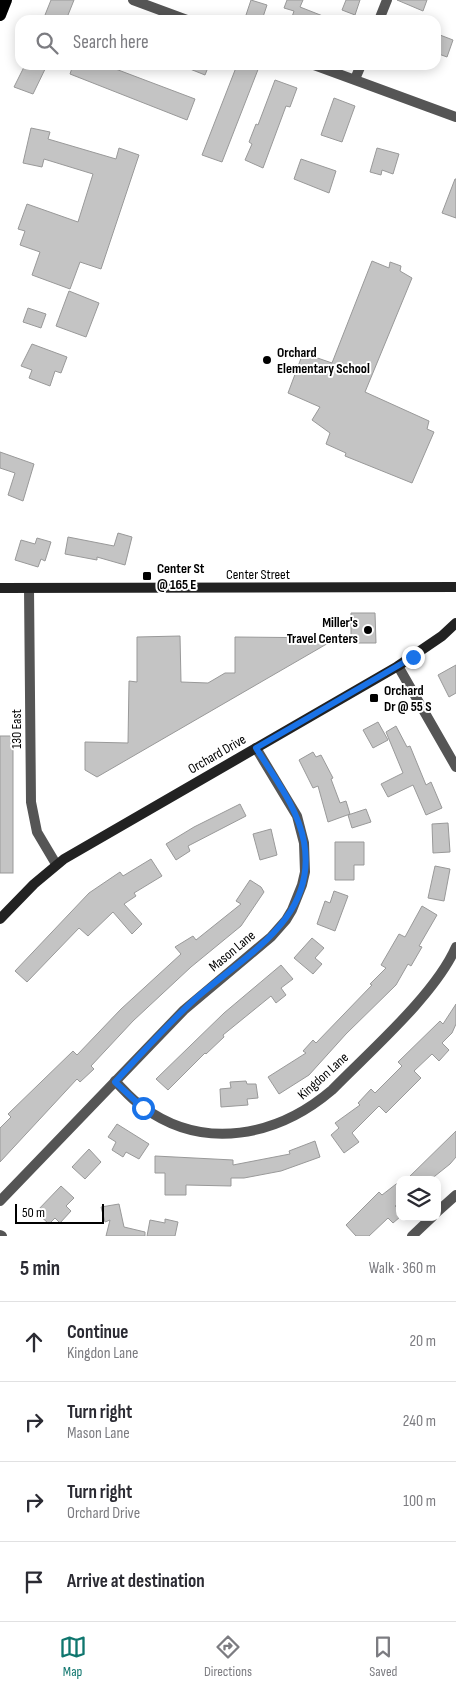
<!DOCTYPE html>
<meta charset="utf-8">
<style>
body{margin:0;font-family:"Sofia Sans Condensed",sans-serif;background:#f7f7f7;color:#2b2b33}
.controls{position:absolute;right:15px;bottom:15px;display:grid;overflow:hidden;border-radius:10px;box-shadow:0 2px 12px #0003}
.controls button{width:45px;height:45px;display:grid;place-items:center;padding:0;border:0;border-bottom:1px solid #e1e1e2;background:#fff;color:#2b2b33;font:25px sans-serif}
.scale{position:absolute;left:15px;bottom:12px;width:89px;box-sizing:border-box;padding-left:5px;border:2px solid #000;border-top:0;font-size:14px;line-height:18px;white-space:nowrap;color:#000;-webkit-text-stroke:4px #fff;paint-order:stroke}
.stop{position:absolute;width:15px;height:15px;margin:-11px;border:4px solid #1a73e8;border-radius:50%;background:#fff}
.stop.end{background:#1a73e8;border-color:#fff;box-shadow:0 1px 5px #0008}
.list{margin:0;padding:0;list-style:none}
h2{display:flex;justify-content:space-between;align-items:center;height:65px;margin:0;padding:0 20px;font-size:21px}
h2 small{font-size:16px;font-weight:400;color:#7c7c81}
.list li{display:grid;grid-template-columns:32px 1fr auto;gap:15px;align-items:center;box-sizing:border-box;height:80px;padding:0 20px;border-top:1px solid #e1e1e2}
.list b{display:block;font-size:19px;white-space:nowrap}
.list p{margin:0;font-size:16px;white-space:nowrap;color:#7c7c81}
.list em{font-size:16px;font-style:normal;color:#7c7c81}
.icon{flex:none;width:28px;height:28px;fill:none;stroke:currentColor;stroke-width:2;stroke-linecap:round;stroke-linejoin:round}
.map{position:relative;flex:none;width:456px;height:1236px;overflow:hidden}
.search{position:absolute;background:#fff;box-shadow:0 2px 12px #0003;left:15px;right:15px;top:15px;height:55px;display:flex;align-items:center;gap:12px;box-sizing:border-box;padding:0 18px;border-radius:15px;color:#7c7c81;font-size:19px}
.sheet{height:385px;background:#fff}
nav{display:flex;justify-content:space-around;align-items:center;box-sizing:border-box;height:70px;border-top:1px solid #e1e1e2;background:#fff;font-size:14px;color:#7c7c81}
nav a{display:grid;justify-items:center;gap:2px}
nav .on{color:#0f766e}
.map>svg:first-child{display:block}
</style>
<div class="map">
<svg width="456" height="1236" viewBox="0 0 456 1236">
<rect width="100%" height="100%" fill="#fff"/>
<g fill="#c4c4c4" stroke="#999">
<path d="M51 0H74L66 20H43Z"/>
<path d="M251 0 267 5 262 20 245 18Z"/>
<path d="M287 0H303L300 7 333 20H291L294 11 284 8Z"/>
<path d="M346 0H360L355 15 342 10Z"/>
<path d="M397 0H427L423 11Z"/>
<path d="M440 35 453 40 447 57 436 53V41L438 42Z"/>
<path d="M25 65H47L33 94 14 87Z"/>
<path d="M73 65H105L195 99 187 120 70 74Z"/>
<path d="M180 65H209L205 75Z"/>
<path d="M237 65 259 67 222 162 202 155Z"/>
<path d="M275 80 297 88 290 107 286 106 263 168 245 160 252 144 249 142 256 124 258 125Z"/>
<path d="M334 98 355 106 342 142 321 135Z"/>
<path d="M31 128 50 132 48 139 116 159 119 148 139 155 101 269 80 262 70 289 32 275 40 252 20 245 25 231 18 229 27 204 78 222 93 174 44 159 42 167 23 163Z"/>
<path d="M377 148 399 154 393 174 382 170 381 175 370 172Z"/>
<path d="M301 159 336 171 329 193 294 179Z"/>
<path d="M455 179H456V218L442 213Z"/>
<path d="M372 261 389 268 390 262 401 266 400 271 412 278 365 392 429 421 427 429 434 432 412 483 345 456 346 453 326 444 330 433 312 420 320 407 288 393 303 353 332 363Z"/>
<path d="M69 291 99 303 86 337 56 326Z"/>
<path d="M28 308 46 314 41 328 23 322Z"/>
<path d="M32 344 67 357 61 373 55 371 50 386 29 378 32 370 21 366Z"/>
<path d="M0 452 34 464 23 501 8 495 15 473 0 468Z"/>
<path d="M118 533 132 537 125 565 97 557V560L65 554 68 537 114 546Z"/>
<path d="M37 538 51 542 45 561 41 559 38 567 15 560 21 540 35 544Z"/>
<path d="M351 613H375L376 643H351Z"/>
<path d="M180 636 181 682 208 683 225 673H235V637L337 638 97 777 85 770V742L128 743 129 681 137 682V637Z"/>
<path d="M456 665V693L449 697 438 675Z"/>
<path d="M378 722 388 740 373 748 363 730Z"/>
<path d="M396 726 407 747 410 746 426 785 431 782 442 808 426 815 413 785 388 797 381 784 403 773 386 732Z"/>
<rect x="0" y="736" width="13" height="137"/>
<path d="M313 752 316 757 321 755 333 778 331 779 340 803 346 801 350 814 328 822 318 786 313 788 299 760Z"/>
<path d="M240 804 246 816 188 846 190 851 176 860 166 844 194 827Z"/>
<path d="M366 809 371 822 352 828 348 815Z"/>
<path d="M448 823 450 852 433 853 432 824Z"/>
<path d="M271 829 277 855 260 860 253 834Z"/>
<path d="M335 842H364V865H354V880H335Z"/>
<path d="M151 859 162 876 134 893 136 896 124 904 142 924 132 934 113 912 88 936 79 928 27 982 15 971 89 893 120 872 123 876Z"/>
<path d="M435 866 450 869 444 901 428 898Z"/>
<path d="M250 880 261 887 264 892 241 926 191 967 133 1021 91 1066 94 1069 80 1082 77 1079 0 1162V1128L11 1117 8 1114 73 1051 77 1055 121 1009 181 954 175 947 193 936 196 940 241 904 236 901Z"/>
<path d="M334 891 348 896 335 931 317 924 325 901 330 903Z"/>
<path d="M422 906 437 915 419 946 422 947 411 966 408 964 396 985 346 1034 309 1075 279 1094 268 1077 306 1053 303 1051 313 1040 316 1043 372 985 370 984 386 968 381 965 399 934 405 937Z"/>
<path d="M312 938 324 948 315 958 322 964 313 974 294 958Z"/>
<path d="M281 965 293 979 281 988 286 995 276 1003 271 996 223 1035 224 1037 206 1054 205 1053 168 1090 156 1079 224 1013Z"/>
<path d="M456 1004V1024L452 1033 442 1043 449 1050 439 1061 432 1054 414 1071 421 1078 386 1113 379 1106 352 1133 359 1142 344 1153 331 1135 339 1128 335 1123 360 1105 358 1103 371 1089 375 1093 402 1066 398 1062 440 1021 443 1024Z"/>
<path d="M246 1081 247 1084H256L258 1098 247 1099 248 1105 221 1107 220 1089 231 1088 230 1082Z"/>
<path d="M117 1124 149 1144 139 1159 126 1152 123 1157 112 1150 116 1142 108 1137Z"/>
<path d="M456 1131V1157L450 1164 430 1180H406Z"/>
<path d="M315 1141 320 1157 281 1171 244 1178H231V1186L186 1185V1195H165V1173H155V1156L233 1160V1165L290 1154 289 1151Z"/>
<path d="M89 1149 101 1162 85 1179 72 1167Z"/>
<path d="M400 1181V1202L395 1206 400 1211V1217L393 1223 388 1218 369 1236H356L346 1225 379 1192 382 1195Z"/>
<path d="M61 1186 74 1198 66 1206 71 1211 60 1223 55 1218 49 1224 36 1212Z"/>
<path d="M119 1204 124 1227 145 1232V1236H106L110 1220 105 1222 101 1207Z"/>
<path d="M165 1219 178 1222 175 1236H147L150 1220 165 1223Z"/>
</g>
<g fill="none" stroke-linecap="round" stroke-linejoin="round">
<g stroke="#555" stroke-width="10">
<path d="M133 0 187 20"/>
<path d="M379 20 387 0"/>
<path d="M314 65 456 117"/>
<path d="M355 79 361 65"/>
<path d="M29 588 31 802 37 832 56 864"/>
<path d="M398 666 456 767"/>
<path d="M115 1081C124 1090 132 1100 143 1107 204 1152 278 1136 332 1090 369 1052 435 995 456 947"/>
<path d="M0 1201 184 1010 271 937 286 920 292 910 302 885 305 872 304 843 297 816 256 748"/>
<path d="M437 1212 456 1195"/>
<path d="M0 1235 2 1236"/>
<path d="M412 1236 432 1217"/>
</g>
<g stroke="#222" stroke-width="10">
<path d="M0 588 456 587"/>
<path d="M0 919 34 884 64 859 398 666 442 636 456 623"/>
</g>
<path stroke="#000" stroke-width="12" d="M0 15 6 0"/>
</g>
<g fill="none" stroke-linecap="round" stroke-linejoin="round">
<path stroke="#1a73e8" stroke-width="6" d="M143 1108 115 1082C141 1054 166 1026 194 1000 243 956 318 920 304 842 298 808 274 777 256 748L413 657"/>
</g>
<g fill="#000" stroke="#fff" stroke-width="2">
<circle cx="267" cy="360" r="5"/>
<rect x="142" y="571" width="10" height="10" rx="2.5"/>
<circle cx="368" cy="630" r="5"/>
<rect x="369" y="693" width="10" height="10" rx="2.5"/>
</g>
<g text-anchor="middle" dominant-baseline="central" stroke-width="4" stroke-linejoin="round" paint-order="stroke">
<g font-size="14" font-weight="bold" fill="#000" stroke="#fff" text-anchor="start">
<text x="277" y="352">Orchard<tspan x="277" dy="16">Elementary School</tspan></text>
<text x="157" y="568">Center St<tspan x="157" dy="16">@ 165 E</tspan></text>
<text x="358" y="622" text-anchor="end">Miller's<tspan x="358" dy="16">Travel Centers</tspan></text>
<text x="384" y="690">Orchard<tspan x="384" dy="16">Dr @ 55 S</tspan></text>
</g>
<g font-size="14" fill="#000" stroke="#fff">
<text x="258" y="574">Center Street</text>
<text transform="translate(16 729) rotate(-90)">130 East</text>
<text transform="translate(217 754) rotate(-30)">Orchard Drive</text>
<text transform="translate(232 951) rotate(-40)">Mason Lane</text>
<text transform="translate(323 1076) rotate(-42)">Kingdon Lane</text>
</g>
</g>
</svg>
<div class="controls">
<button><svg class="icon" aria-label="layers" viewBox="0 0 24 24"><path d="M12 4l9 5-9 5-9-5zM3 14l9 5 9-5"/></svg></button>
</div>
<div class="scale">50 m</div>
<div class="stop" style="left:143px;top:1108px"></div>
<div class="stop end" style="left:413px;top:657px"></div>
<div class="search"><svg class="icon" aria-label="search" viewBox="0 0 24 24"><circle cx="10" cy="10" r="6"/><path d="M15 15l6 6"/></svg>Search here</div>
</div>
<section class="sheet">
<h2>5 min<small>Walk · 360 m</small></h2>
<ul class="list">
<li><svg class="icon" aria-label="ahead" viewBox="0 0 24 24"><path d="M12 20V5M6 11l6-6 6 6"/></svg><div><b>Continue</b><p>Kingdon Lane</p></div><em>20 m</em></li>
<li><svg class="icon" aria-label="right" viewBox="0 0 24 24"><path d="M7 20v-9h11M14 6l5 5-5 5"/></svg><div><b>Turn right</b><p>Mason Lane</p></div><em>240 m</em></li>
<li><svg class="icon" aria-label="right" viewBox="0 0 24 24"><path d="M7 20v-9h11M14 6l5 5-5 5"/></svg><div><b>Turn right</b><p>Orchard Drive</p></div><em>100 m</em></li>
<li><svg class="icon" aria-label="arrive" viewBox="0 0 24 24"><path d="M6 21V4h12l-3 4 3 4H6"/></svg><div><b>Arrive at destination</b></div></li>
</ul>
</section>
<nav>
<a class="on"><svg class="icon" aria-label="map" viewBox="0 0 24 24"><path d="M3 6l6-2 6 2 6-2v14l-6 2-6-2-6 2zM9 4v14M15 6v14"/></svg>Map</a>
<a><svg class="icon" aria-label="directions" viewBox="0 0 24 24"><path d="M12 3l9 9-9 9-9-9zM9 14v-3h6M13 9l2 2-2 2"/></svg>Directions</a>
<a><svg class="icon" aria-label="saved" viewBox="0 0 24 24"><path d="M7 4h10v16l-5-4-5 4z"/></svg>Saved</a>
</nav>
